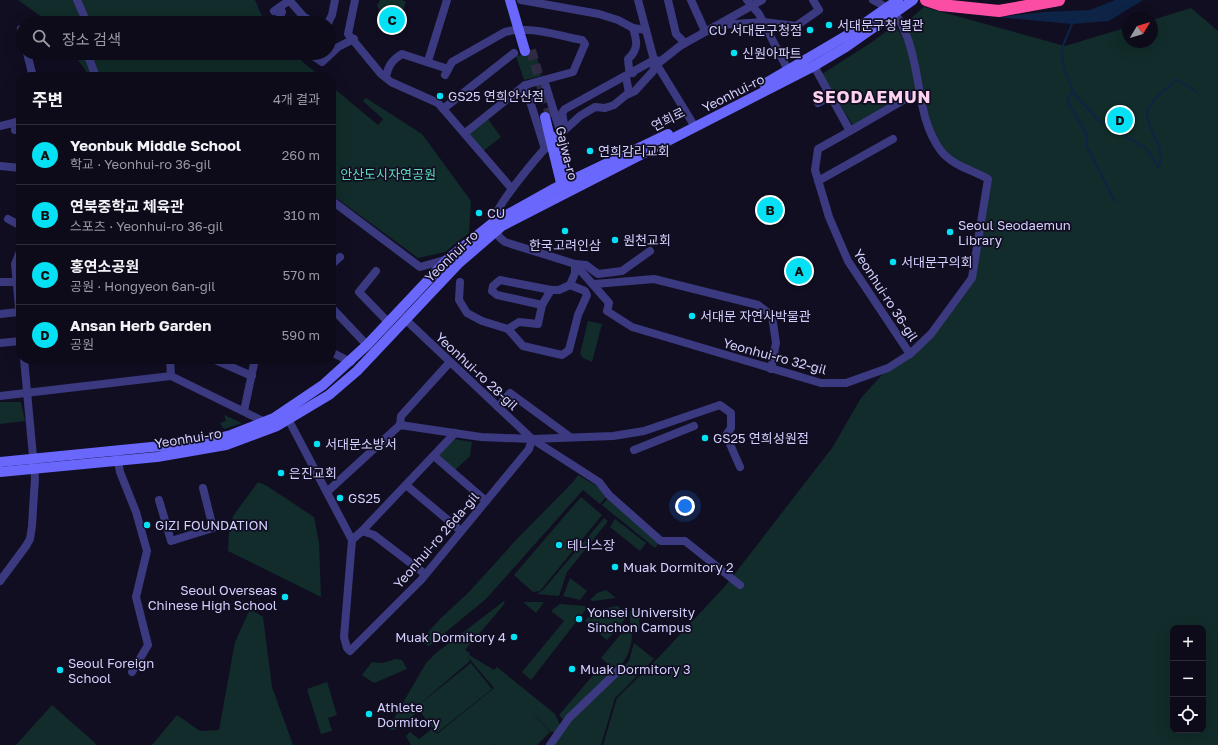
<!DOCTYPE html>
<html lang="ko">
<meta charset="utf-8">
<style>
body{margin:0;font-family:"Golos Text","Noto Sans KR",sans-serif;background:#1b1827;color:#f1f3f6}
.controls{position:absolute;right:12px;bottom:12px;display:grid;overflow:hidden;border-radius:8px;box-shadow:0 4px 16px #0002}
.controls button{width:36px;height:36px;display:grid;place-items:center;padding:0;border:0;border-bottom:1px solid #2d2b39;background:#0d0a1a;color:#f1f3f6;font:20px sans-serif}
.compass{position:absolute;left:1122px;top:12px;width:36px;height:36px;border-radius:50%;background:#0d0a1a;box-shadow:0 4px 16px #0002;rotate:52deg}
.you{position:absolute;left:685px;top:506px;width:14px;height:14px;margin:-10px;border:3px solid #fff;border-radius:50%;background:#1a73e8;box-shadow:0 0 0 6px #1a73e833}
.badge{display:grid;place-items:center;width:26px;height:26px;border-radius:50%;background:#04e1f5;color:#111;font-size:13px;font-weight:700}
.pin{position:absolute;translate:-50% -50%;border:2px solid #fff;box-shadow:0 1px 4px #0006}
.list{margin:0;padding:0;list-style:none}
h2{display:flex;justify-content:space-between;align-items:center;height:52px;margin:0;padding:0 16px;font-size:17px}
h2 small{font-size:13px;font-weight:400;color:#9a9aa2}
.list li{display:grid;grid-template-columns:26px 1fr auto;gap:12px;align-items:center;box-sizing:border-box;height:60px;padding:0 16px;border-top:1px solid #2d2b39}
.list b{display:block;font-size:15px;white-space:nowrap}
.list p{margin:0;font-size:13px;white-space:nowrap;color:#9a9aa2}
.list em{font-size:13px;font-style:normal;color:#9a9aa2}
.icon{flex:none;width:22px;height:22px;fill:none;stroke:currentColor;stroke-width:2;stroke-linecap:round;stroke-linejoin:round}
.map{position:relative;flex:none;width:1218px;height:745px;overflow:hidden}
.search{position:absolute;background:#0d0a1a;box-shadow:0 4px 16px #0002;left:16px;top:16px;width:320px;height:44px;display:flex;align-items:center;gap:10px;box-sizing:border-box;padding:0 14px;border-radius:22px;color:#9a9aa2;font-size:15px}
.panel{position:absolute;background:#0d0a1a;box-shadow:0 4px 16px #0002;left:16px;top:72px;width:320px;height:292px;border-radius:16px}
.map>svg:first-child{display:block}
</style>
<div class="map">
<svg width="1218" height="745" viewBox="0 0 1218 745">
<rect width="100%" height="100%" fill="#110e22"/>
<g fill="#112c2a" fill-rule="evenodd">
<path d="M18 0H255L265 23H50Z"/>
<path d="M380 0H402L406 2 394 33 377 6Z"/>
<path d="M924 7 1065 46 1128 27V42H1152V20L1191 8 1218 31V745H603L617 698 659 657 726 585 832 448 861 398 888 368 910 354 972 278 988 179 952 161 935 142 902 26ZM1173 628H1203V730H1173Z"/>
<path d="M895 25C908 44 916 69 915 92L853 126 822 74 872 42Z"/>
<path d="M536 52 541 76 524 80 516 56Z"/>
<path d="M73 53H292L321 77H90Z"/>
<path d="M331 86 378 125 383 119 363 101 366 98 422 134 471 201 469 233 445 252 418 258 331 194Z"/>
<path d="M488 119 501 137 483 151 469 134Z"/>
<path d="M588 321 602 324 592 362 583 358 580 354Z"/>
<path d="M0 402H21L25 421 0 424Z"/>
<path d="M224 415 242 423 224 429 220 423 226 421Z"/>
<path d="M454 439 472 442 470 456 454 471 438 456Z"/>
<path d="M578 475 602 489 607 496 600 504 583 490 486 599 429 646 420 641 441 618 468 593 516 540 573 482Z"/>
<path d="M258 482 267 486 314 517 319 543 321 597 228 551 229 532 233 516Z"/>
<path d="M581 497 602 515 540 591 533 592 514 575Z"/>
<path d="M609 497 660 542 655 548 602 505Z"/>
<path d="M604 518 608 521 567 572 559 596 537 594 543 590Z"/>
<path d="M615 519 646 543 640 551 610 527Z"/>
<path d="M570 578 587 591 580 600 563 596Z"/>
<path d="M606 590 616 598 593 601 590 600 597 593Z"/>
<path d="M504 601 505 602 502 607 465 650 470 653 469 655 494 670 497 667 555 714 561 727 557 732H551L530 710 550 732 537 745H494L496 743 493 745H411L406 736 410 732 419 739 432 729 437 734 494 688 467 656 470 661 416 707 471 663 492 689 437 733 417 708 419 711 395 730H390V725L426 663 436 653Z"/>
<path d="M523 602H544L536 613Z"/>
<path d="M560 604 585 606 587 608 531 680 522 672 564 621 551 611Z"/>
<path d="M618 606 624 613 626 618 607 640 585 621 594 610Z"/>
<path d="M633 608 642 616 639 620 640 628 638 631 634 629 630 622V611Z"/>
<path d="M250 609 263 617 272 687 293 745H152L177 715 200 731 219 730 235 642Z"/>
<path d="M627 631 631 633 632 636C631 649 626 663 615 670L601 658 620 635Z"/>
<path d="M634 643 654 659 615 698 601 745H553L570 720 629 661Z"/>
<path d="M396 659 402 660 407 669 374 683 362 675 372 662 382 663Z"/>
<path d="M601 666 610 674 564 721 559 715Z"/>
<path d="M327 682 337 715 328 718 332 731 321 734 307 689Z"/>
<path d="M52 705 94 742 96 745H16Z"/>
</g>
<path fill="#0d2446" d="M1115 0H1143L1109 21 1072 24 977 15 1090 10Z"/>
<path fill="#110e22" d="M912 0H999L1039 9 1054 8 1042 12 1000 17 973 16 913 2Z"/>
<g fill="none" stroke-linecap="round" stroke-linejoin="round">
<g stroke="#0d2446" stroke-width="2">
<path d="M1072 24 1062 48 1063 64 1073 92 1098 120 1147 149 1158 167C1170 150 1142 126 1148 109 1153 97 1168 89 1176 79L1197 92"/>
<path d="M1073 92 1067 101 1087 135V147L1115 202"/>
</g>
<path stroke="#2e2b43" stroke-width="10" stroke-dasharray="10 5" stroke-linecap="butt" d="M531 50 551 118"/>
<g stroke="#3b3a80" stroke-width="8">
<path d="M77 0 87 23"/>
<path d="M289 0 303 16 314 23"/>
<path d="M355 0 348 34 381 74 391 82 438 103 512 189"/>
<path d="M521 0 599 14 618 20 633 28 646 30"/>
<path d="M638 0 654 60 692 122"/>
<path d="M668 0 676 34 685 43"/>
<path d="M691 0 705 31"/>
<path d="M747 0 759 14 788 70"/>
<path d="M274 11 290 0"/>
<path d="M276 23 282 12 280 7"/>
<path d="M328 23 332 15 335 0"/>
<path d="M720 25 763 22 796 26 819 10 813 0"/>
<path d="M21 29 23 37"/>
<path d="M27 53 33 77"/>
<path d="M87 53 96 77"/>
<path d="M309 53 322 62 338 47 354 39"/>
<path d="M654 60 661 61 680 46 762 0"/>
<path d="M428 61 447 0"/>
<path d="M814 66 850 131 818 149 815 170 829 217 848 261 910 354"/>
<path d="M633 73 629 69 628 59C639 49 637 41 633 28"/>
<path d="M445 75 452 62 505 32 519 29"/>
<path d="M386 77C388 66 392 60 402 54L448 69"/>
<path d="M626 77 629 93"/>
<path d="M544 80 561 134"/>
<path d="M525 85 545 149"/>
<path d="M818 103 831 96"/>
<path d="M443 109 514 53"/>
<path d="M16 122 15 130 21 128"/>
<path d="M0 126 21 121"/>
<path d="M565 129 562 113 565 109 654 60"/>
<path d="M850 131 919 91"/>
<path d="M465 133 525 85 573 72 585 44 582 40C564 37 542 29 524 30"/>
<path d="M556 138 580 116 595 107 605 108 614 105 626 95 635 91 654 70V61"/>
<path d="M550 143C539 155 494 207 494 221 493 230 498 237 505 242L575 264 609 303 607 311 632 327 821 383H846L888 368 910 354 931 334 972 278 988 179C973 170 953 166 941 151 916 117 922 75 907 37 904 31 902 23 898 18 893 11 881 4 873 0"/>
<path d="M0 166 21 168"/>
<path d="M818 181 893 139"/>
<path d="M331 200 420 267 448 259"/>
<path d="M8 219 21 226"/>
<path d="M21 249 15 264 21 329"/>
<path d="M331 265 340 257"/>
<path d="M376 271 359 292 389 323"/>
<path d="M0 282H16"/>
<path d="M460 282 459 300 467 313 482 321 508 329 523 346 562 355 569 350 578 315 587 295 585 291 570 285 575 273V264L586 265 598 274 622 271 650 251"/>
<path d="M595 284 654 279 758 305 772 316 776 343 771 369"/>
<path d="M551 290 542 305 497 295 492 291 493 286 500 280 551 290H559L570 285"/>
<path d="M331 307 367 345"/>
<path d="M0 314 19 312"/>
<path d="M406 320 532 439 599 482 609 495 661 541H685L740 585"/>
<path d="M508 329 519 322 538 324 542 305"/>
<path d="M0 343 21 341"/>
<path d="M331 352 351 362"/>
<path d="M170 359 171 376"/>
<path d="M213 359 252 376"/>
<path d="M0 396 171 376 265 422"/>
<path d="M498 407 510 393 570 437"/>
<path d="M244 411 255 359"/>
<path d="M286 415 352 540 344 637 347 648 350 651 421 580 529 449 532 439"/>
<path d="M400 425 401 416 450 362"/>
<path d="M634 450 694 426"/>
<path d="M117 455 120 472 136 512 147 551 136 597 148 645 132 672"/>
<path d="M434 456 486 501"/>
<path d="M406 485 461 531"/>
<path d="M328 491 400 425 481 437 532 439 613 436 644 431 720 405 731 413V428L726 435 740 467"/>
<path d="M159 500 171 541 213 528 203 488"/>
<path d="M362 531 374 535 425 574"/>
<path d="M352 540 362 531 455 433"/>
<path d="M0 581 26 546 30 539 32 526 35 478 24 359"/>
<path d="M550 745 569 718 620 669"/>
</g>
<g stroke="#6a68fc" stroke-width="10">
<path d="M510 0 525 51"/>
<path d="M764 84 849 34 898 0"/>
<path d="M545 117 563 191"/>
<path d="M555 137 572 188"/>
<path d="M0 462 202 442 231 435 274 418 323 385 367 345 448 259 494 222 553 189 668 134"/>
<path d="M0 472 157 457 226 445 277 426 329 395 357 371 458 264 502 226 814 66 846 47 913 0"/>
</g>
<path stroke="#fc4da4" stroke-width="12" d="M926 0 941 5 999 11 1059 0"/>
</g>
<g fill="#04e1f5" stroke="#110e22" stroke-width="1.5">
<circle cx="829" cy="25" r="4"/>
<circle cx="810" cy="30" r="4"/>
<circle cx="734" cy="53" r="4"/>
<circle cx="440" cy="96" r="4"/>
<circle cx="590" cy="151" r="4"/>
<circle cx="479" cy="213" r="4"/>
<circle cx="565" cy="231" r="4"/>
<circle cx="950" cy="232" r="4"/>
<circle cx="615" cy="240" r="4"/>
<circle cx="893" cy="262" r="4"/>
<circle cx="692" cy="316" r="4"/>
<circle cx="705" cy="438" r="4"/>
<circle cx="317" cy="444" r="4"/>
<circle cx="281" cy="473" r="4"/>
<circle cx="340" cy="498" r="4"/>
<circle cx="147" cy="525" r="4"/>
<circle cx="559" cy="545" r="4"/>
<circle cx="615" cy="567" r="4"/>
<circle cx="285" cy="597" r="4"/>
<circle cx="579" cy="619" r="4"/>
<circle cx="514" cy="637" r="4"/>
<circle cx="572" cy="669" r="4"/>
<circle cx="60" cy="670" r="4"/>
<circle cx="369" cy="714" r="4"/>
</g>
<g text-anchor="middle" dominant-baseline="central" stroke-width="3.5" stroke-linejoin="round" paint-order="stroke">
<g font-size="13" fill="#d4d0fe" stroke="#110e22" text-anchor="start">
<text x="837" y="25">서대문구청 별관</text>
<text x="802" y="30" text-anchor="end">CU 서대문구청점</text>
<text x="742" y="53">신원아파트</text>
<text x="448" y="96">GS25 연희안산점</text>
<text x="598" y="151">연희감리교회</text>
<text x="487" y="213">CU</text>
<text x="958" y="225">Seoul Seodaemun<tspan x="958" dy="15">Library</tspan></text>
<text x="623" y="240">원천교회</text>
<text x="565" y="245" text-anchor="middle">한국고려인삼</text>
<text x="901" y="262">서대문구의회</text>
<text x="700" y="316">서대문 자연사박물관</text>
<text x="713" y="438">GS25 연희성원점</text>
<text x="325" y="444">서대문소방서</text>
<text x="289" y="473">은진교회</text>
<text x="348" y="498">GS25</text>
<text x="155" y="525">GIZI FOUNDATION</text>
<text x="567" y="545">테니스장</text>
<text x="623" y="567">Muak Dormitory 2</text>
<text x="277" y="590" text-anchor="end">Seoul Overseas<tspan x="277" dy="15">Chinese High School</tspan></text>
<text x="587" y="612">Yonsei University<tspan x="587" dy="15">Sinchon Campus</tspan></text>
<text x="506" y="637" text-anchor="end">Muak Dormitory 4</text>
<text x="68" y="663">Seoul Foreign<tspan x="68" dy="15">School</tspan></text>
<text x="580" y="669">Muak Dormitory 3</text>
<text x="377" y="707">Athlete<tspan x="377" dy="15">Dormitory</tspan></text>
</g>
<g font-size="13" fill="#d4d0fe" stroke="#110e22">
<text transform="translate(733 93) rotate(-27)">Yeonhui-ro</text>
<text transform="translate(668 119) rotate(-27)">연희로</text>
<text transform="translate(567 153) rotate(76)">Gajwa-ro</text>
<text transform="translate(451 256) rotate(-44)">Yeonhui-ro</text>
<text transform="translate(886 295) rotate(57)">Yeonhui-ro 36-gil</text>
<text transform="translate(775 356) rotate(15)">Yeonhui-ro 32-gil</text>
<text transform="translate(477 371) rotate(43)">Yeonhui-ro 28-gil</text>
<text transform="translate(188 438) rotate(-9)">Yeonhui-ro</text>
<text transform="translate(436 540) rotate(-49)">Yeonhui-ro 26da-gil</text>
</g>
<g font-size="13" fill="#5dddbb" stroke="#110e22">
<text x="388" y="174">안산도시자연공원</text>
</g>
<g font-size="17" font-weight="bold" letter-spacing="1" fill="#fed2ef" stroke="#110e22">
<text x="872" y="96">SEODAEMUN</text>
</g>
</g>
</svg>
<div class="controls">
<button>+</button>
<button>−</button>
<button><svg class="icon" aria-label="locate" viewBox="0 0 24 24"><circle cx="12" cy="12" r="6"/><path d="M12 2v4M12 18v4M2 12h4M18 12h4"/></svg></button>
</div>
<svg class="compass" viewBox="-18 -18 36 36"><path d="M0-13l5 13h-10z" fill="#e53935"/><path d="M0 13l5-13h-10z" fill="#9a9aa2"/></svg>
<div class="you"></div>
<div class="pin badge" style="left:799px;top:271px">A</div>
<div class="pin badge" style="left:770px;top:210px">B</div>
<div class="pin badge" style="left:392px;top:20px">C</div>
<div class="pin badge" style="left:1120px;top:120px">D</div>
<div class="search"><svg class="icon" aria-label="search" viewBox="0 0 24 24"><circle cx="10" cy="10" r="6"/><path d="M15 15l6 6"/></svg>장소 검색</div>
<section class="panel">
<h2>주변<small>4개 결과</small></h2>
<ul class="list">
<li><span class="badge">A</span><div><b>Yeonbuk Middle School</b><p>학교 · Yeonhui-ro 36-gil</p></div><em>260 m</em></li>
<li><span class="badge">B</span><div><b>연북중학교 체육관</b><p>스포츠 · Yeonhui-ro 36-gil</p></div><em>310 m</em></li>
<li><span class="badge">C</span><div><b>홍연소공원</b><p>공원 · Hongyeon 6an-gil</p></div><em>570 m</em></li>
<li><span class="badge">D</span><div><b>Ansan Herb Garden</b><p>공원</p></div><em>590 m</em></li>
</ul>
</section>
</div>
